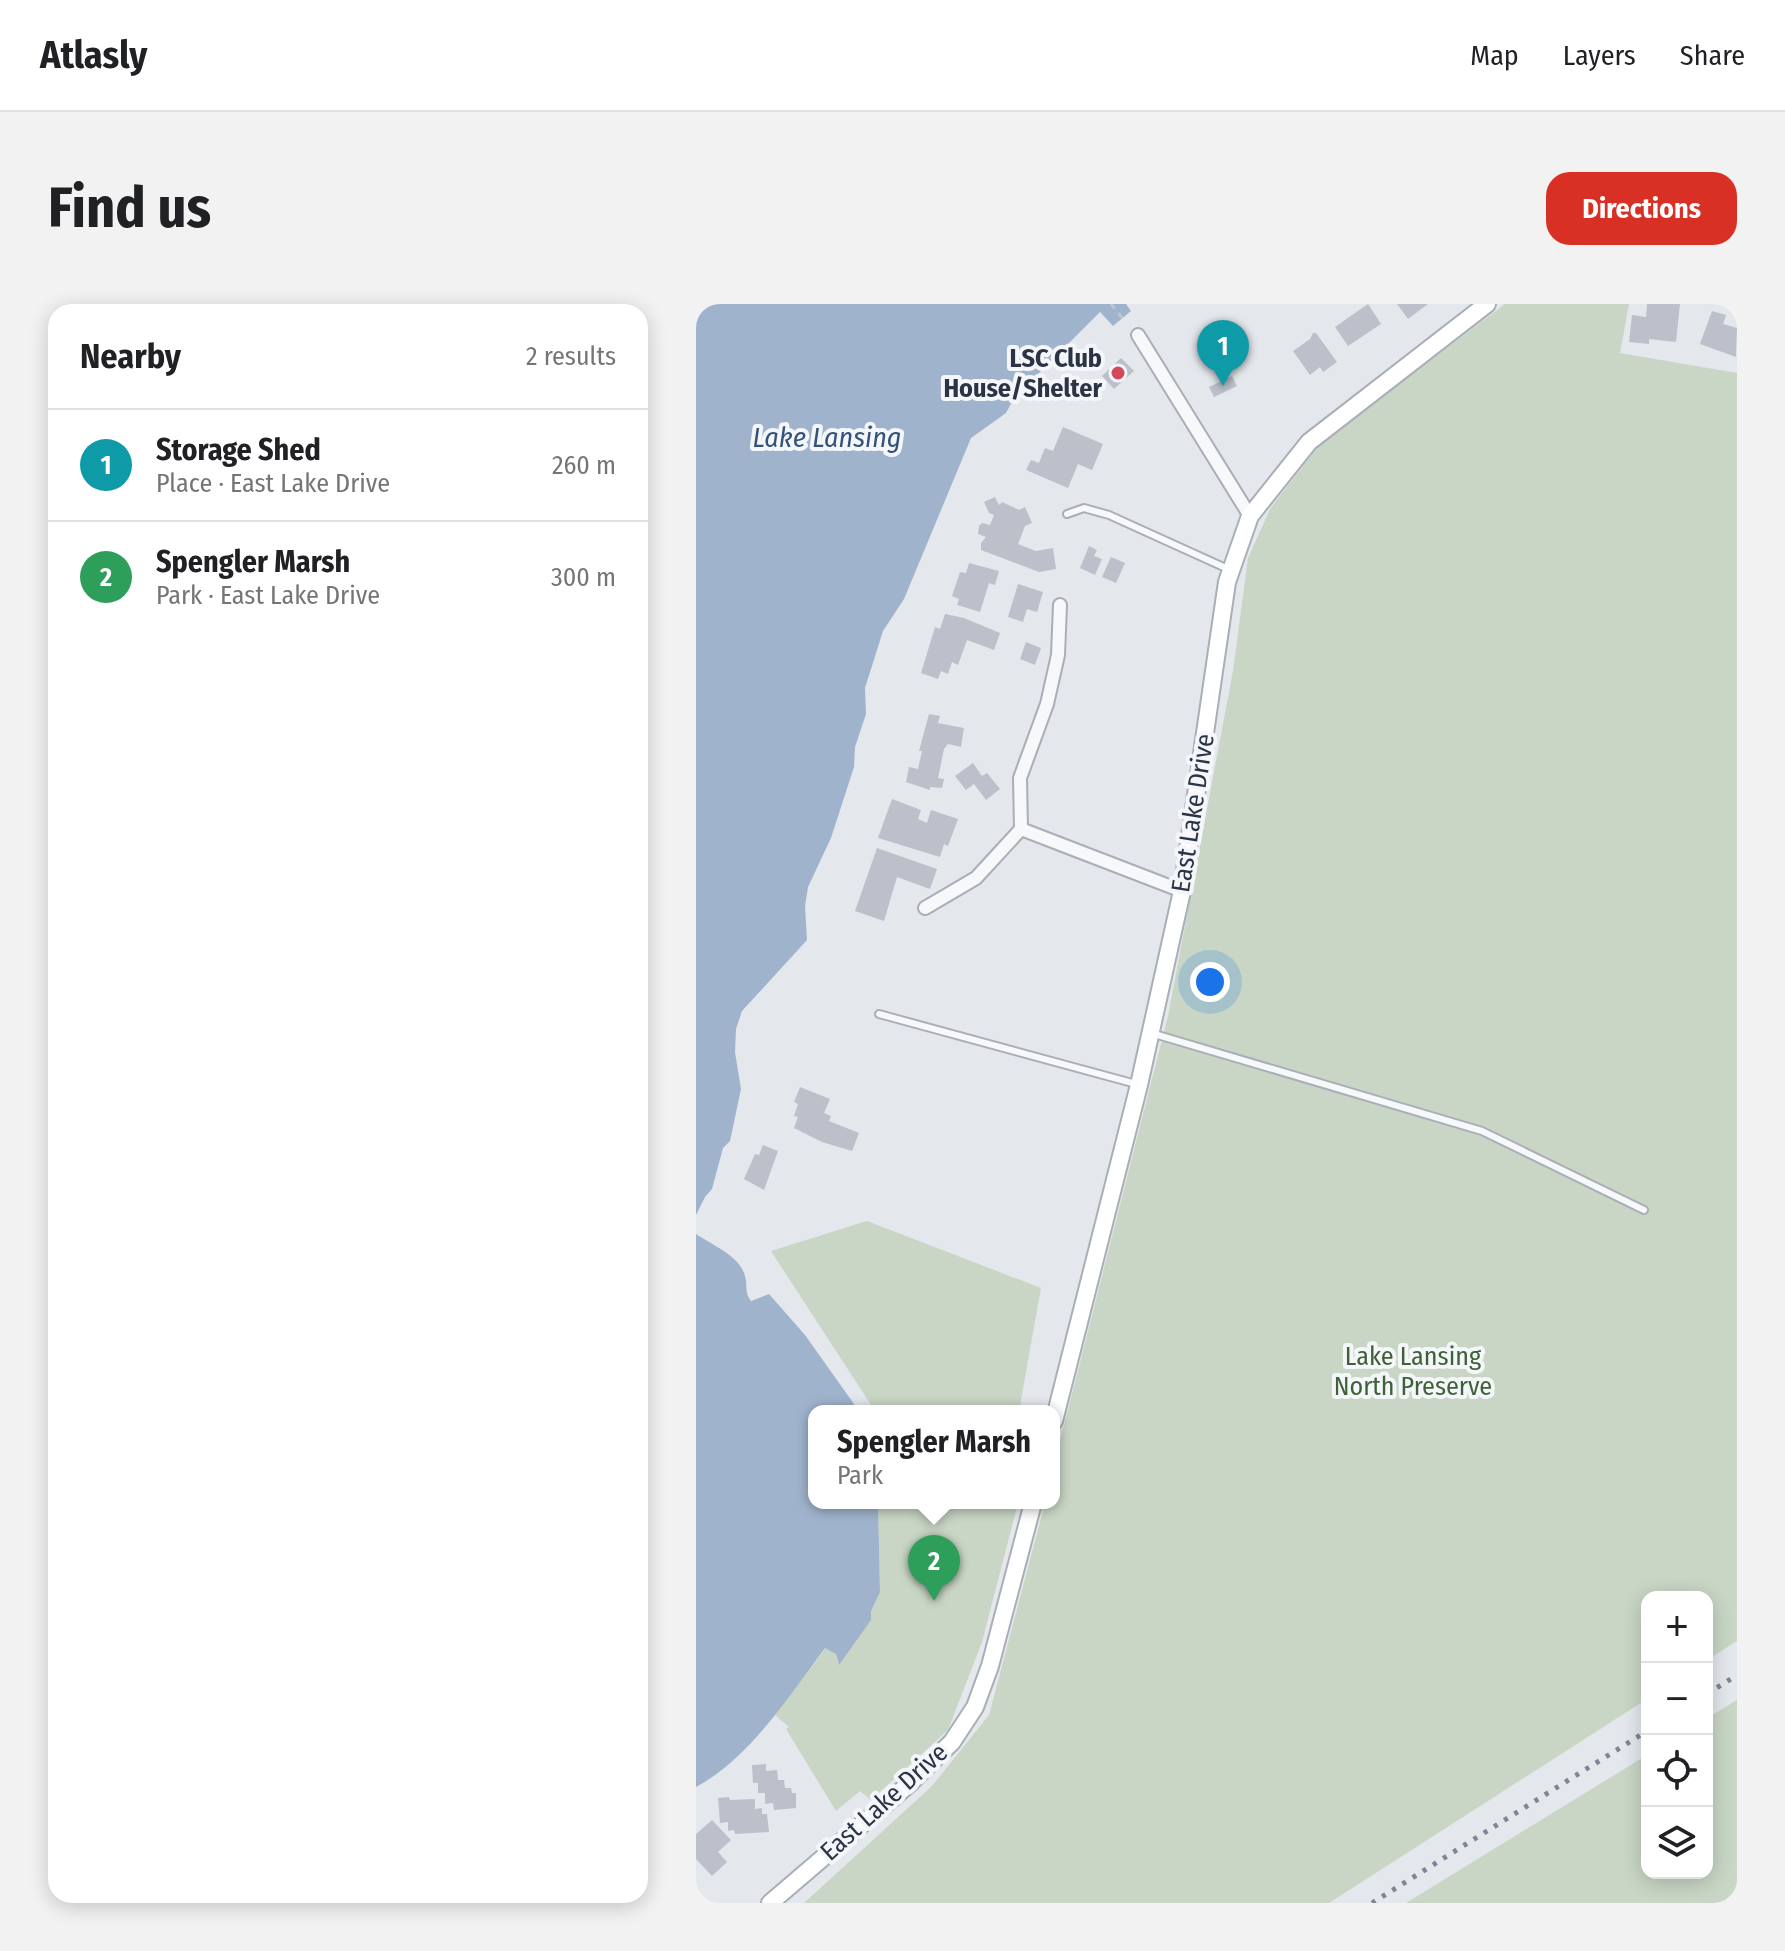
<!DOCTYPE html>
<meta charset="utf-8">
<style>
body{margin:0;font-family:"Fira Sans Condensed",sans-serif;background:#f2f2f2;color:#202124}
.controls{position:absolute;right:24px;bottom:24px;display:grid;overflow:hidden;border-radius:16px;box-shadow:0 4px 20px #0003}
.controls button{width:72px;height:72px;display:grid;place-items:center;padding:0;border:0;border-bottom:2px solid #e0e0e0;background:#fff;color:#202124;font:40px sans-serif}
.you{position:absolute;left:514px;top:678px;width:28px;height:28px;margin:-20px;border:6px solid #fff;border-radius:50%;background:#1a73e8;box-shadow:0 0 0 12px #1a73e833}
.badge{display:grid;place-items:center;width:52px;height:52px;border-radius:50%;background:#d93025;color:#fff;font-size:26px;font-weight:700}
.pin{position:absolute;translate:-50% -66px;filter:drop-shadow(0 2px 4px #0008)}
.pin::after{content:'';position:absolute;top:42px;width:28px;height:24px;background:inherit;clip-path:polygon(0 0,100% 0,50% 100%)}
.popup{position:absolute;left:112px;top:1101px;width:252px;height:104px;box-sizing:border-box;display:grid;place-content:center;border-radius:16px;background:#fff;filter:drop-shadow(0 2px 6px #0005);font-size:26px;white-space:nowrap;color:#757577}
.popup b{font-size:30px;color:#202124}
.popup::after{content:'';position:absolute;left:50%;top:100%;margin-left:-16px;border:16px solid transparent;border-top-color:#fff}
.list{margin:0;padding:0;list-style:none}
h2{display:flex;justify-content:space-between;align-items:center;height:104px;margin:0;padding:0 32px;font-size:34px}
h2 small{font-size:26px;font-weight:400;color:#757577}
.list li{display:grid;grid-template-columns:52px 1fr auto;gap:24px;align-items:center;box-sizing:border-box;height:112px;padding:0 32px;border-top:2px solid #e0e0e0}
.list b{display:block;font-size:30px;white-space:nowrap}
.list p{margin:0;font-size:26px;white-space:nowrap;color:#757577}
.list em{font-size:26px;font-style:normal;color:#757577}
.icon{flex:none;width:44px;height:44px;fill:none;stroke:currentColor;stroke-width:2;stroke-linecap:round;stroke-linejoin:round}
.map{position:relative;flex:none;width:1041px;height:1599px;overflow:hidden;border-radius:24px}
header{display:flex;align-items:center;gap:48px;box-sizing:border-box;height:112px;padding:0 40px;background:#fff;border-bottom:2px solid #e0e0e0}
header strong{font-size:38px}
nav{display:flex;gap:44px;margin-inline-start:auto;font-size:28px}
.intro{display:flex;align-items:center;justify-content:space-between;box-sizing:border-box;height:192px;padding:0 48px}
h1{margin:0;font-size:56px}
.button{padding:20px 36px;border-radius:24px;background:#d93025;color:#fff;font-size:28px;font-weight:700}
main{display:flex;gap:48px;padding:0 48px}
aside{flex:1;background:#fff;border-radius:24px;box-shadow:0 4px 20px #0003}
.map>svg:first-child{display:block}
</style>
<header>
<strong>Atlasly</strong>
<nav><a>Map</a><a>Layers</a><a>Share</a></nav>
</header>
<div class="intro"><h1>Find us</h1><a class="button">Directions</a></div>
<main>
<aside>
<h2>Nearby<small>2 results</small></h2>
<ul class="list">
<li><span class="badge" style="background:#0f9aa8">1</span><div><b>Storage Shed</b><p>Place · East Lake Drive</p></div><em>260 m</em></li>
<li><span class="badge" style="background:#2e9e5b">2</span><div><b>Spengler Marsh</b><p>Park · East Lake Drive</p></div><em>300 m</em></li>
</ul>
</aside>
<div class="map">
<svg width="1041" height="1599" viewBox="0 0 1041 1599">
<rect width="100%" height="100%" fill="#e4e7ec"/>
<g fill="#c9d6c5">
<path d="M809 0H933L924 49 1041 69V1337L1011 1356V1293H951V1395L633 1599H108L236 1482 293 1411 349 1199H358V1161L472 712 537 367 552 254 574 205 623 141Z"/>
<path d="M171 917 345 984 323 1107H179L75 947Z"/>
<path d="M182 1199H322L286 1338 252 1426 175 1496 164 1487 140 1507 90 1425 93 1423 79 1411 130 1343 140 1350 142 1360 184 1288Z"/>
<path d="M1041 1396V1599H710L951 1451V1569H1011V1414Z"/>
</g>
<g fill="#9fb4cc">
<path d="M0 0H430L435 7 417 22 404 8 318 94 310 109 275 134 208 295 187 327 169 384 170 410 159 443 158 463 135 534 112 583 109 602 111 636 46 707 40 725 39 748 45 785 34 837 27 844 16 885 9 893 0 911Z"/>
<path d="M0 930C16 941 44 952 49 972 52 982 48 988 55 997L73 990 109 1031 158 1100V1107H118V1199H182L184 1288 175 1307V1316L143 1361 140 1350 129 1344C92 1393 55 1453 0 1483Z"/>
</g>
<g fill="#bbc0ca">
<path d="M672 0 685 20 652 42 639 23Z"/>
<path d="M701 0H732L712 15Z"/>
<path d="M951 0H984L980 38 953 35V40L933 38 936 11 950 13Z"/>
<path d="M1016 7 1030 11 1027 20 1041 24 1040 53 1004 40Z"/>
<path d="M617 29H620L641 58 627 68 624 63 614 71 597 47 614 35Z"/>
<path d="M425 54 438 67 418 85 406 72Z"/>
<path d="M536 72 541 82 518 93 513 83Z"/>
<path d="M367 123 407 140 396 166 382 160 372 184 330 166 335 156 343 159 349 144 357 147Z"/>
<path d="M299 193 303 201 306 198 323 206 329 203 336 219 329 222 322 240 340 247 357 244 360 265 343 268 285 246V239L290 233 282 230 283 222 286 219 294 221 298 211 293 209 288 198Z"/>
<path d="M393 242 401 246 398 252 406 255 399 271 384 264Z"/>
<path d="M415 253 429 259 420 279 406 273Z"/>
<path d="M273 259 303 267 299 281 293 279 284 308 261 301 263 295 256 292 264 268 270 269Z"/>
<path d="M322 280 347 288 341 308 331 305 327 318 312 313Z"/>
<path d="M249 310 268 314 304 329 298 346 271 336 262 361 256 358 252 370 245 367 242 375 225 369 239 323 244 325Z"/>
<path d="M330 338 345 344 339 361 324 355Z"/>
<path d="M233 410 244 412 242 419 268 424 265 443 252 440 248 445 242 474 248 475 246 484 234 483V486L210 478 213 463 222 465 226 447H223Z"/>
<path d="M277 459 286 472 291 469 304 485 290 496 278 480 270 486 259 472Z"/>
<path d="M196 495 225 506 222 515 231 519 235 506 262 515 252 542 248 540 244 553 182 534Z"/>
<path d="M181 544 241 565 234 585 201 573 188 617 159 607Z"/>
<path d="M104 783 134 795 128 809 135 812 133 817 163 829 156 847 126 838 98 824 102 813 98 812 102 800 98 798Z"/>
<path d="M67 841 82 847 68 886 48 875 59 850 63 851Z"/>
<path d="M70 1460V1467L81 1466 82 1476H88L89 1484H95L96 1489H100V1504L78 1506 77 1499 69 1500V1489H62V1479H57L56 1461Z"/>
<path d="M33 1493 34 1496 59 1495V1505L66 1504V1510H71L73 1528 39 1530 38 1526 32 1527V1518L24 1519 22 1494Z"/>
<path d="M16 1516 35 1536 22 1548 31 1558 16 1572 0 1555V1530Z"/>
</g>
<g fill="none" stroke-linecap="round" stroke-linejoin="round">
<defs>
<g id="lane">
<path d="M371 210 388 204 413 211 532 265"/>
<path d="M183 710 440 780"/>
<path d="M455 729 786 827 948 906"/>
</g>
<g id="street">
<path d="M442 31 554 212"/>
<path d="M325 525 486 587"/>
<path d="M229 604 280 574 325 525 324 474 351 400 362 351 364 301"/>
</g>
<g id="secondary">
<path d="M358 1117 443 781 486 587 531 278 554 212 613 138 791 0"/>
<path d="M74 1599 212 1481 256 1438 279 1403 294 1362 337 1199"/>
</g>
</defs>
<use href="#lane" stroke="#a9aeb7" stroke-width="10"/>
<use href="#street" stroke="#a9aeb7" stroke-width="16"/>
<use href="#secondary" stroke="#a9aeb7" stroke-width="20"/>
<path stroke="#c2c5cb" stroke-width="3" stroke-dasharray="6 6" stroke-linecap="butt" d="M415 0 428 16"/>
<use href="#lane" stroke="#f7f8fa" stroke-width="6"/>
<use href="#street" stroke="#f7f8fa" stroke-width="12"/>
<use href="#secondary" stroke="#fff" stroke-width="16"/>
<g stroke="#7d8696" stroke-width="5" stroke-dasharray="4 8" stroke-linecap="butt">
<path d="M1011 1390 1041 1371"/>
<path d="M676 1599 951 1427"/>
</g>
</g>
<circle fill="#d1495b" stroke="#f4f6f9" stroke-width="3" cx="422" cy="69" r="8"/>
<g text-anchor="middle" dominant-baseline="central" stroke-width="8" stroke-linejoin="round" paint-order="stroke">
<g font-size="26" font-weight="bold" fill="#2b3445" stroke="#f4f6f9" text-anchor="end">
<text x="406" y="54">LSC Club<tspan x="406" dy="30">House/Shelter</tspan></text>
</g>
<g font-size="26" fill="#2b3445" stroke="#f4f6f9">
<text transform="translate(497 509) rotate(-81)">East Lake Drive</text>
<text transform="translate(188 1498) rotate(-42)">East Lake Drive</text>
</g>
<g font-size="26" fill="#3f6138" stroke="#f4f6f9">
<text x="717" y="1052">Lake Lansing<tspan x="717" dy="30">North Preserve</tspan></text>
</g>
<g font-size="28" font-style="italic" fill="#34527a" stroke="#f4f6f9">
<text x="131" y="133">Lake Lansing</text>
</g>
</g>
</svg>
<div class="controls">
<button>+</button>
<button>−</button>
<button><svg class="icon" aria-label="locate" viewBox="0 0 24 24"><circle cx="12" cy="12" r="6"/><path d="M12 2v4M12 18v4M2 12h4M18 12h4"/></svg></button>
<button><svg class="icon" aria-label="layers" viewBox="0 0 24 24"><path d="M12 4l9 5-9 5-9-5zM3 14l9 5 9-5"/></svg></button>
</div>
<div class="you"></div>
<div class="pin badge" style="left:527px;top:82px;background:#0f9aa8">1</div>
<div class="pin badge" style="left:238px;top:1297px;background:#2e9e5b">2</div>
<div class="popup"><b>Spengler Marsh</b>Park</div>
</div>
</main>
